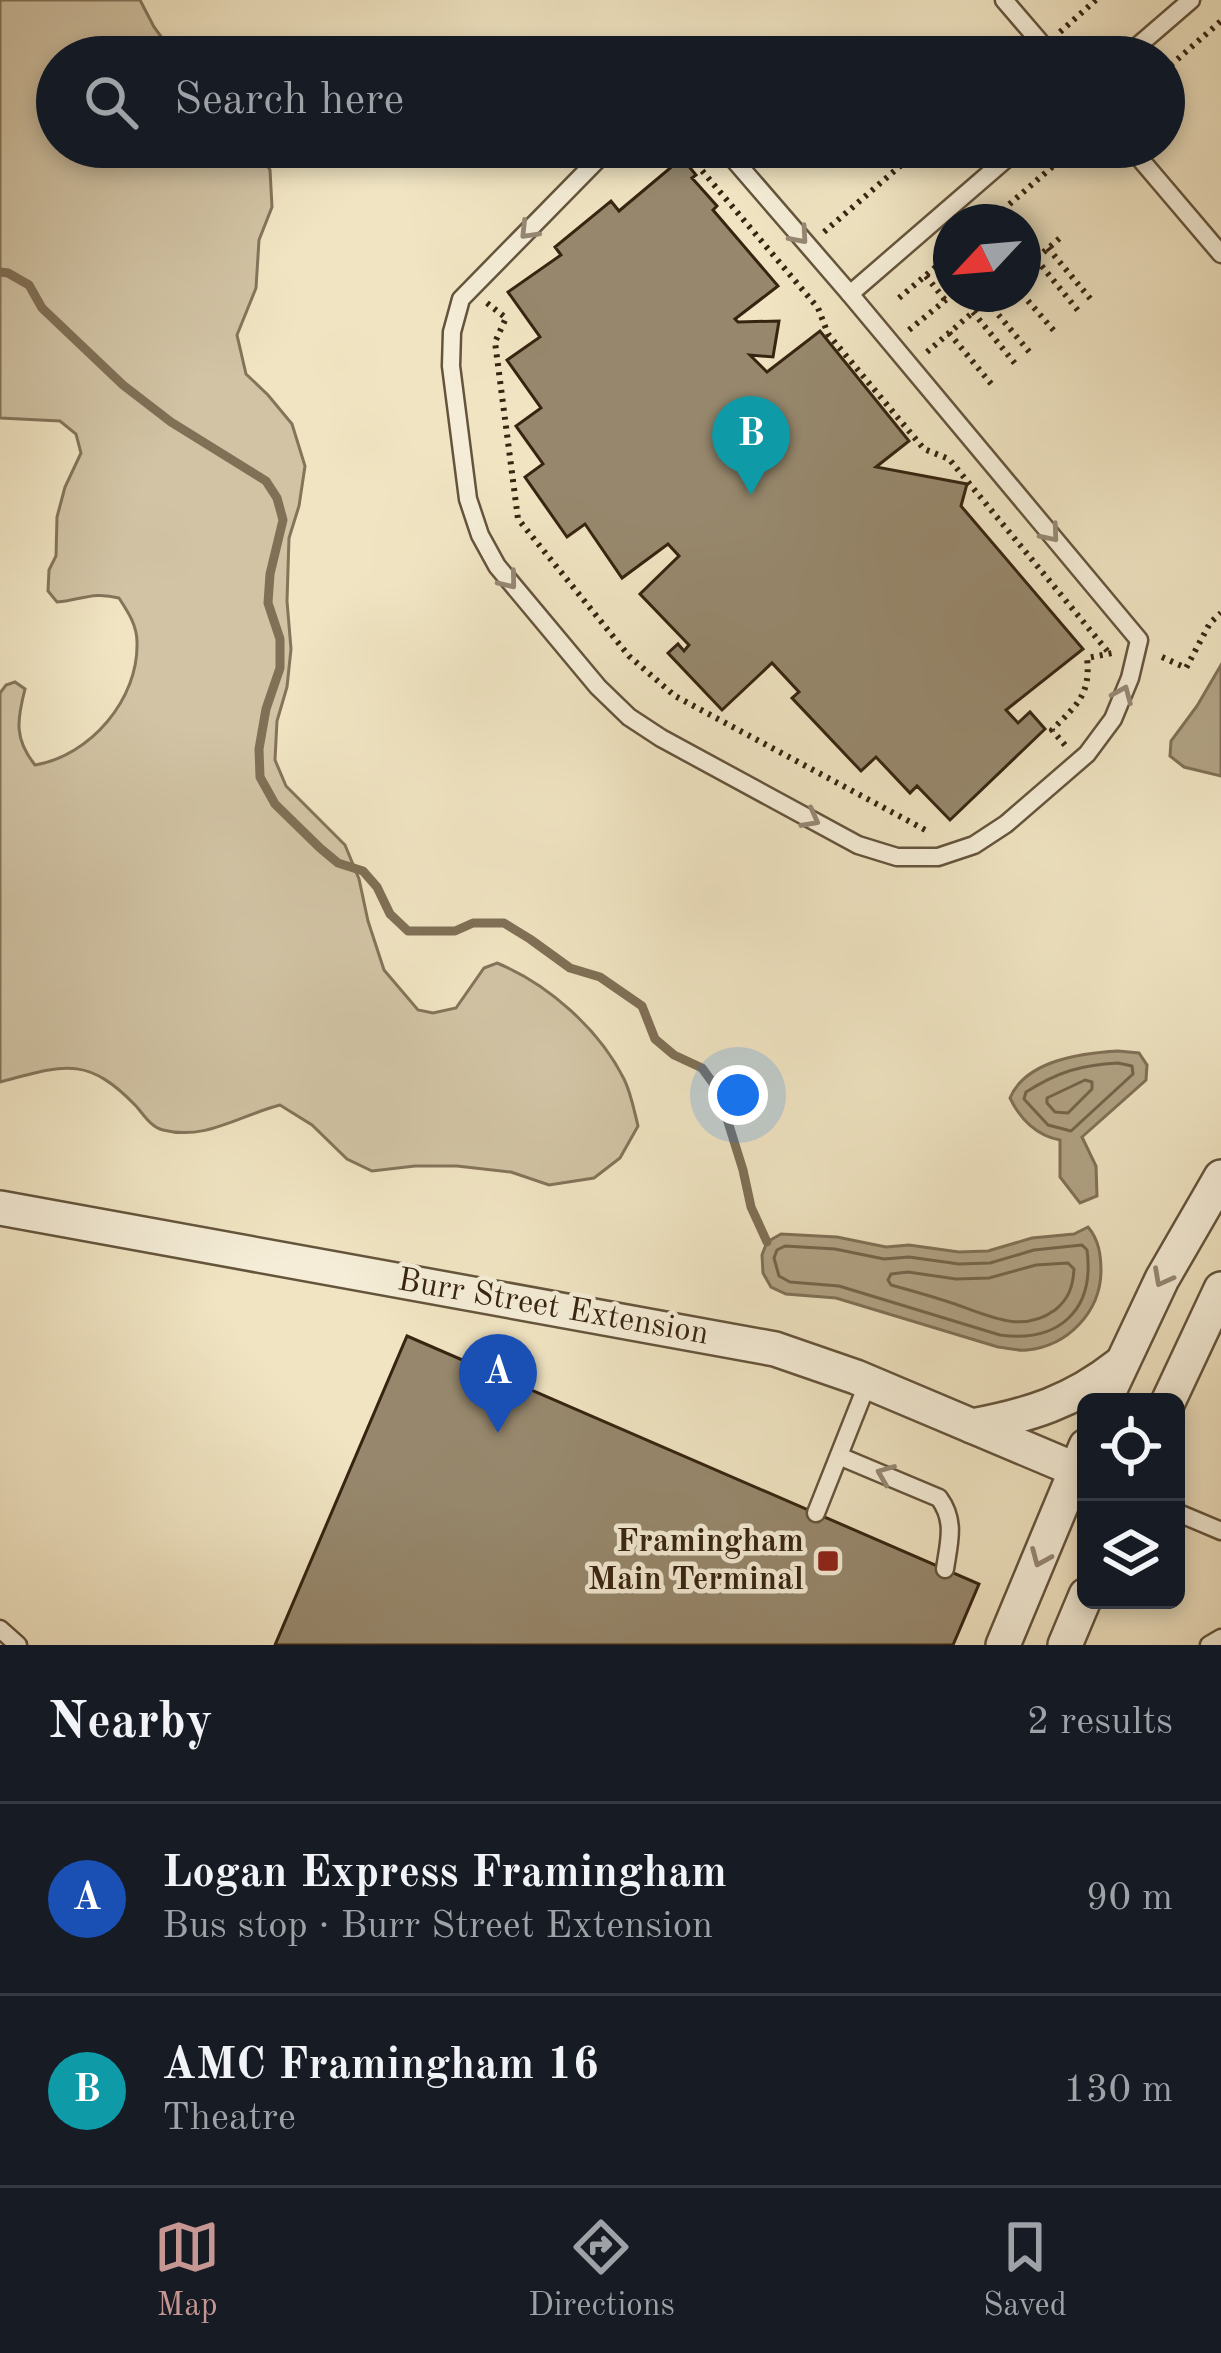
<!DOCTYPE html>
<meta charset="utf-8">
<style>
body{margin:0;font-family:"Old Standard TT",serif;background:#242831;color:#f1f3f6}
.controls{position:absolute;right:36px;bottom:36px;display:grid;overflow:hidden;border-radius:18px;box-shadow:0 6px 18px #0003}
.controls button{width:108px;height:108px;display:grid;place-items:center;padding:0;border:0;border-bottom:3px solid #363941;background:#171b24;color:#f1f3f6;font:60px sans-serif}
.compass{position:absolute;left:933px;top:204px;width:108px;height:108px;border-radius:50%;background:#171b24;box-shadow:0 6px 18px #0003;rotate:244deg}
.you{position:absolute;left:738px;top:1095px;width:42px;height:42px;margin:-30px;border:9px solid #fff;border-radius:50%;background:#1a73e8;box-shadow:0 0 0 18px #1a73e833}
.badge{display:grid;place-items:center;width:78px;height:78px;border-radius:50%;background:#c59692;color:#fff;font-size:39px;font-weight:700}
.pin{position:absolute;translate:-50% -99px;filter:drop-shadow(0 3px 6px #0008)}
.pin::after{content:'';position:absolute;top:63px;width:42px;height:36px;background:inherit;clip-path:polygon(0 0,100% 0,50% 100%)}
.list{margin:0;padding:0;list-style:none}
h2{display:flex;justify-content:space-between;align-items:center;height:156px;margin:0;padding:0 48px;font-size:51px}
h2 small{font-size:39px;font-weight:400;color:#9ea1a6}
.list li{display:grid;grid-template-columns:78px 1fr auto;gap:36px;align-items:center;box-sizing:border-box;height:192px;padding:0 48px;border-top:3px solid #363941}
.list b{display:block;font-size:45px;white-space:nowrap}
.list p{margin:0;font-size:39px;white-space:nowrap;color:#9ea1a6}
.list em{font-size:39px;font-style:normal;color:#9ea1a6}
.icon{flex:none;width:66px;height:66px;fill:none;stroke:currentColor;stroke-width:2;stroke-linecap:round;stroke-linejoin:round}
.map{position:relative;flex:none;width:1221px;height:1645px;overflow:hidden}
.search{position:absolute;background:#171b24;box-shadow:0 6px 18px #0003;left:36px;right:36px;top:36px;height:132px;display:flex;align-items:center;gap:30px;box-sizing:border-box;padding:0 42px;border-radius:66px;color:#9ea1a6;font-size:45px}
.sheet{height:540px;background:#171b24}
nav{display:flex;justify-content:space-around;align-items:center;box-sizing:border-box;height:168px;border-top:3px solid #363941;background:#171b24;font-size:33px;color:#9ea1a6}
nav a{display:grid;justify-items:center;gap:6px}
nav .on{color:#c59692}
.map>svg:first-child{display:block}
</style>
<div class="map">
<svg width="1221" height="1645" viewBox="0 0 1221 1645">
<rect width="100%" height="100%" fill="#f0e4c2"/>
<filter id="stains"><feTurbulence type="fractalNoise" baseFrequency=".00167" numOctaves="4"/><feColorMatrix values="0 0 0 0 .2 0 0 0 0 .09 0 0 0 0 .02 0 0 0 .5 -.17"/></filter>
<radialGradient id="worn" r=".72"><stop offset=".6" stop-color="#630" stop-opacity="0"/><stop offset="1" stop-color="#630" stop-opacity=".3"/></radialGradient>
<path fill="#d1c3a4" stroke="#84745a" stroke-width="3" d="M0 0H140L154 27 176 57H57V147H256L270 170 272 207 259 240 256 288 237 335 246 374 268 395 292 424 305 466 299 506 289 538 287 601 291 649 287 687 277 721 275 760 286 786 345 845 359 879 368 921 384 970 418 1010 433 1013 456 1008 484 968 497 963C548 984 599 1029 624 1079 631 1093 634 1110 638 1126L620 1158 594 1178 549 1185 511 1172 457 1166H415L372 1171 347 1159 312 1125 280 1105C240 1115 206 1141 163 1130 151 1127 144 1115 136 1106 87 1055 64 1065 0 1082V693L6 685 15 682 25 689C17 720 14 739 35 765 90 756 139 699 137 642 137 625 128 612 119 598 92 591 83 600 57 602L48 591 49 570 56 556 57 517 65 487 81 453 76 434 60 421 0 418Z"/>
<g fill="#b1a385" stroke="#807056" stroke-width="3">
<path d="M1221 665V776L1184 767 1170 756 1171 741 1197 706Z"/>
<path d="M1118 1051 1139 1053 1147 1065 1146 1080 1082 1137 1096 1166 1097 1196 1080 1203 1060 1177V1140C1037 1136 1020 1119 1010 1098 1026 1060 1082 1053 1118 1051Z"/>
<path d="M1088 1227C1099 1240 1101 1255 1101 1272 1100 1312 1068 1346 1027 1350 1018 1351 1008 1348 998 1347L836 1298 786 1294 771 1287 763 1273 762 1255 767 1242 781 1234 837 1237 886 1247 909 1245 959 1252 988 1251 1032 1238 1074 1234Z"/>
</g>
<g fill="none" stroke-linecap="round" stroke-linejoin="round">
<g stroke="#74644a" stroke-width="3">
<path d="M1118 1063 1132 1066 1133 1074 1071 1131 1048 1125 1024 1099 1026 1092C1058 1072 1080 1065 1118 1063Z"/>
<path d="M1085 1080 1092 1082V1089L1068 1113 1055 1112 1047 1103V1098Z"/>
<path d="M1082 1245 1087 1250C1095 1310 1059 1343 1000 1335L839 1286 790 1282 779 1276 774 1258 777 1250 785 1246 835 1249 884 1259 909 1257 959 1264 990 1263 1034 1250Z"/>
<path d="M1068 1263 1074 1269C1073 1286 1069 1299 1055 1310 1022 1334 989 1316 955 1304 934 1297 913 1291 891 1285L888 1280 891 1274 908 1272 956 1279 989 1278 1036 1265Z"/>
</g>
<path stroke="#807056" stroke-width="9" d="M0 272 8 273 29 285 42 308 123 385 171 422 266 481 277 498 283 520 270 574 268 603 280 639V668L266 709 259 749 260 777 275 804 320 848 338 863 363 871 377 887 390 914 408 931H455L473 923H504L530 939 570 968 600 977 642 1006 655 1039 674 1055 702 1068 718 1090 743 1170 751 1207 767 1242"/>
</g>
<g fill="#97886d" stroke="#372410" stroke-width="3">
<path d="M682 158 696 175 692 178 717 206 713 210 778 286 735 319 738 322 779 321 773 357 750 355 767 372 820 331 909 441 876 467 967 484 961 506 1083 649 1006 710 1018 723 1030 712 1045 729 950 820 917 786 910 793 876 757 861 771 792 698 799 692 772 663 722 710 668 653 678 644 684 651 689 645 640 594 679 556 668 544 622 578 585 524 567 537 525 477 543 464 516 426 541 408 507 360 540 337 508 292 561 255 555 247 611 201 619 211Z"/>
<path d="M407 1336 979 1584 953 1645H275Z"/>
</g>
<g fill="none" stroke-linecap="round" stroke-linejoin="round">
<defs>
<g id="service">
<path d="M1004 0 1053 57"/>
<path d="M1125 57 1191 0"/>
<path d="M610 147 461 299 452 332 451 366 468 499 480 535 497 566 598 687 629 717 661 738 858 845 897 857H938L974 845 1006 824 1087 754 1113 719 1130 678 1139 640 850 294 723 147"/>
<path d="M1130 147 1221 254"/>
<path d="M850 294 1020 147"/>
<path d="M839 1456 939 1498C956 1521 949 1542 945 1569"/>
<path d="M1176 1512 1221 1531"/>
<path d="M816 1513 868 1382"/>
<path d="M0 1629 18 1645"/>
<path d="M1209 1645 1221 1638"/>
</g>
<g id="minor">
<path d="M0 1208 775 1349 856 1377 1086 1474"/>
<path d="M1104 1402 1162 1279 1221 1177"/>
<path d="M1168 1402 1221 1289"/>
<path d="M972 1426C1030 1415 1072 1402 1119 1365"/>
<path d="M1003 1645 1086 1446"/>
<path d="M1065 1645 1086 1595"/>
</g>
</defs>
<use href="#service" stroke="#65543c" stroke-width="21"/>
<use href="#minor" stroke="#65543c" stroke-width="38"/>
<g stroke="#372410" stroke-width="6" stroke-dasharray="3 6" stroke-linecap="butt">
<path d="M1060 32 1096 0"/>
<path d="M1164 71 1221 21"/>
<path d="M630 152 667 148 688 154 818 308 828 334 924 449 949 459 1109 653"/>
<path d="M989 222 1075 147"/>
<path d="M824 232 922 147"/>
<path d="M1048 248 1093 302"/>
<path d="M1036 259 1080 313"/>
<path d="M1023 270 1060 238"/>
<path d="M926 276 945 300"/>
<path d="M1022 294 1056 333"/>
<path d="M899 298 951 254"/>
<path d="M987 301 1031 354"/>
<path d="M487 303 506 318 495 342 518 519 629 656 675 696 929 832"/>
<path d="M973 312 1017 366"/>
<path d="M909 330 953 294"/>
<path d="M949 333 993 386"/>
<path d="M927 352 994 294"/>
<path d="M1162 657 1186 668 1210 623 1221 613"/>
<path d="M1065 745 1052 730C1076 705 1091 696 1087 658L1112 653"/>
</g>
<use href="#service" stroke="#f5edd7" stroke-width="16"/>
<use href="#minor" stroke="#f5edd7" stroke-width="33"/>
</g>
<defs><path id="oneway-chevron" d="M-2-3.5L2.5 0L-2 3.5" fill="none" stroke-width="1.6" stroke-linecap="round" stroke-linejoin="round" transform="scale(3)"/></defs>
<g stroke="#968874">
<use href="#oneway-chevron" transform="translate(528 231) rotate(134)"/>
<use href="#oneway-chevron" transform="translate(800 236) rotate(49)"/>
<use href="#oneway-chevron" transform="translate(1051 534) rotate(50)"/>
<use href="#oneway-chevron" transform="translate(509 581) rotate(51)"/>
<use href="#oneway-chevron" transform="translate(1123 694) rotate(-67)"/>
<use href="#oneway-chevron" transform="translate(811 819) rotate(28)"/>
<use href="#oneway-chevron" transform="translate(1162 1278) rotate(118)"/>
<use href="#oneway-chevron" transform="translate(885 1474) rotate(-158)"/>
<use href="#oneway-chevron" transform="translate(1040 1558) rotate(113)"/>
</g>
<rect fill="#8f2418" stroke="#f5edd7" stroke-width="4.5" x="816" y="1549" width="24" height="24" rx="6"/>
<g text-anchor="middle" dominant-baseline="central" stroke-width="9" stroke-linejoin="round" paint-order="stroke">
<g font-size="33" fill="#372410" stroke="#f5edd7">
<text transform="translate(553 1308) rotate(10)">Burr Street Extension</text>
</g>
<g font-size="33" font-weight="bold" fill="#372410" stroke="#f5edd7" text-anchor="end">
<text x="804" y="1542">Framingham<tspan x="804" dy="38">Main Terminal</tspan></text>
</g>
</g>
<rect width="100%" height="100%" filter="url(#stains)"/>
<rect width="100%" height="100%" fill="url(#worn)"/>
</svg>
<div class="controls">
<button><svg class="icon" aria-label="locate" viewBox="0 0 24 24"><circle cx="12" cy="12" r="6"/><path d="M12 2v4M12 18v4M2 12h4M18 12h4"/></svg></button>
<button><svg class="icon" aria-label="layers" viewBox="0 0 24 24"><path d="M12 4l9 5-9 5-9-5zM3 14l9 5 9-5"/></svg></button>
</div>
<svg class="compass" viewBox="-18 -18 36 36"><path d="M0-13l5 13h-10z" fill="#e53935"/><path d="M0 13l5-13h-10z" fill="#9ea1a6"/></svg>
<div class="you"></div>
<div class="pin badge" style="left:498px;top:1433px;background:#1a4fb4">A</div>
<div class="pin badge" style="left:751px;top:495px;background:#0f9aa8">B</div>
<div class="search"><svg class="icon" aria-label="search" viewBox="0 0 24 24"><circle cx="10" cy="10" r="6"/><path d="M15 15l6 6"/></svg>Search here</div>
</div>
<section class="sheet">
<h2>Nearby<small>2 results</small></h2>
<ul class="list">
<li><span class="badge" style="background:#1a4fb4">A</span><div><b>Logan Express Framingham</b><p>Bus stop · Burr Street Extension</p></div><em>90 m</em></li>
<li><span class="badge" style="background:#0f9aa8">B</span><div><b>AMC Framingham 16</b><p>Theatre</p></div><em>130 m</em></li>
</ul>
</section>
<nav>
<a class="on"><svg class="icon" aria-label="map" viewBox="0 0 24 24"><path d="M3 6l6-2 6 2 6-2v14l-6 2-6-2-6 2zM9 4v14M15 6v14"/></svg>Map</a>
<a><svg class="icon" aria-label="directions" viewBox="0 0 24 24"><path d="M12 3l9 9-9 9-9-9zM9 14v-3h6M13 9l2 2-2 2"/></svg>Directions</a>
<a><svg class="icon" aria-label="saved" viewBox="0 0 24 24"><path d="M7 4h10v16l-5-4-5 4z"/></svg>Saved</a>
</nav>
